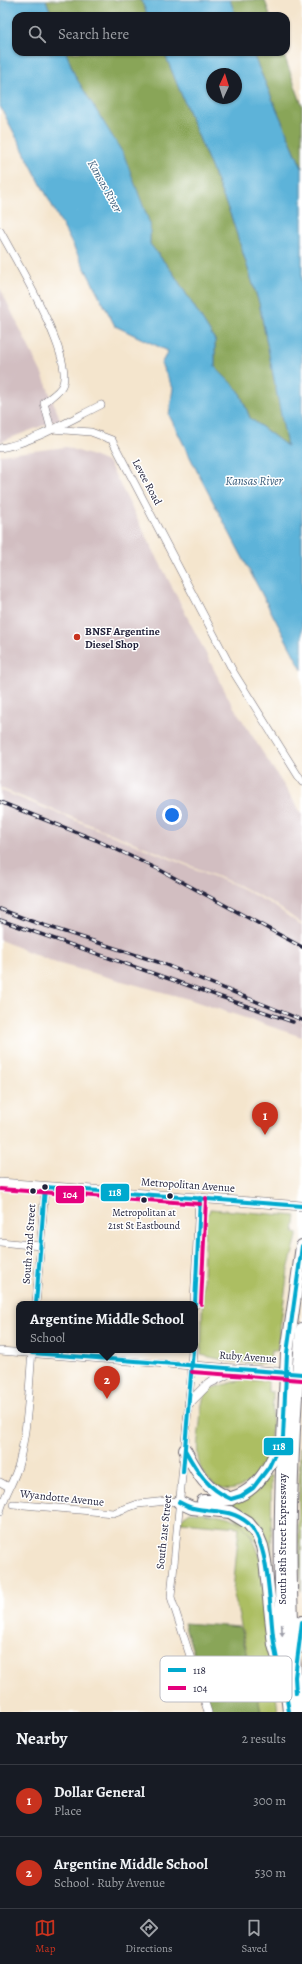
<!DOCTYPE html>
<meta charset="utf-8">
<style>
body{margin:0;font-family:Alegreya,serif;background:#20242c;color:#f1f3f6}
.compass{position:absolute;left:206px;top:68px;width:36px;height:36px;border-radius:50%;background:#171b24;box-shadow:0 1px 3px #0004;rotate:4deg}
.you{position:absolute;left:172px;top:815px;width:14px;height:14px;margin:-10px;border:3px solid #fff;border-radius:50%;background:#1a73e8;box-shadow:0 0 0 6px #1a73e833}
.badge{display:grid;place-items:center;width:26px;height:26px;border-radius:50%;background:#c8321e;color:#fff;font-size:13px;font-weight:700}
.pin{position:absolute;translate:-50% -33px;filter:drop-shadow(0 1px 2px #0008)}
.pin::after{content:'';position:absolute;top:21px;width:14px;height:12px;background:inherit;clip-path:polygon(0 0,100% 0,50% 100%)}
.popup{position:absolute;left:16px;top:1301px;width:182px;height:52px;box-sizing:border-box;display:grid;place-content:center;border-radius:8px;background:#171b24;filter:drop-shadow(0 1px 3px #0005);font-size:13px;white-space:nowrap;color:#9ea1a6}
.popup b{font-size:15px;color:#f1f3f6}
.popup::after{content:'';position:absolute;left:50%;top:100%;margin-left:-8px;border:8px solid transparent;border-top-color:#171b24}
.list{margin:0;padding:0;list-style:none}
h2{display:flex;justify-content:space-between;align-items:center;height:52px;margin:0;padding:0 16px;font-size:17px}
h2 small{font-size:13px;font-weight:400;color:#9ea1a6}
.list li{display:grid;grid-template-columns:26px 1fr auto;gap:12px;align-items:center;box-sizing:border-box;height:72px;padding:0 16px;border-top:1px solid #363941}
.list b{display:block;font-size:15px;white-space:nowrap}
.list p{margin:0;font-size:13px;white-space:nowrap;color:#9ea1a6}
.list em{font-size:13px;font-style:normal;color:#9ea1a6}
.icon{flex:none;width:22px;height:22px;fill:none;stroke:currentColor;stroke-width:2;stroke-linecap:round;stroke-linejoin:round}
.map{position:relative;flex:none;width:302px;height:1712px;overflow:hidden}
.search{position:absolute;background:#171b24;box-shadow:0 1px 3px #0004;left:12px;right:12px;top:12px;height:44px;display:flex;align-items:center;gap:10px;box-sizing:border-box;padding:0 14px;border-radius:12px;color:#9ea1a6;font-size:15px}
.sheet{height:196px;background:#171b24}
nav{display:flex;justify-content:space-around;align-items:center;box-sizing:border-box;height:56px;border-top:1px solid #363941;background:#171b24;font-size:11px;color:#9ea1a6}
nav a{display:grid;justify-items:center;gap:2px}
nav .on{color:#c8321e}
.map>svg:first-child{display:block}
</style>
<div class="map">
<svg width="302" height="1712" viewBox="0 0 302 1712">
<rect width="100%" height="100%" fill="#fff"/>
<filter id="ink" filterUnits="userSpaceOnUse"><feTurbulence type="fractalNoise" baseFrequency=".025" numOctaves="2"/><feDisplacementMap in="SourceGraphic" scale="8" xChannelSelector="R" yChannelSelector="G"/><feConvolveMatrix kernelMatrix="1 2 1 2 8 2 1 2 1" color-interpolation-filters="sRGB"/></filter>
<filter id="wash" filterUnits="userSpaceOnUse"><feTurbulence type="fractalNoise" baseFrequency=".012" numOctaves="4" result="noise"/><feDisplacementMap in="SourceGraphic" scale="16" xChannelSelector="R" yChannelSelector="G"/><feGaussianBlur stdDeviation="0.9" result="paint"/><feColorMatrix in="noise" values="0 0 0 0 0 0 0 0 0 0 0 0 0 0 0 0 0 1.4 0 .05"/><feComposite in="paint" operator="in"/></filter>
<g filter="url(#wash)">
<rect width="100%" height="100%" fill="#f4e5cd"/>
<g fill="#d2bec1">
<path d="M0 288 43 376 60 419 0 442Z"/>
<path d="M66 447 93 456 109 463 230 701 302 814V924L273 903 238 885 0 788V455Z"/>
<path d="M0 790 237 886 273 905 302 926V1037L188 999 56 963 0 940Z"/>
</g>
<g fill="#acbe62" stroke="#67704e">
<path d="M210 1209 296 1216 294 1232 298 1233 288 1270 277 1351H271L270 1364 228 1361 201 1355 205 1213H209Z"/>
<path d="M242 1380 268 1381V1392H273C272 1414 273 1438 266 1459 264 1466 260 1471 255 1476 237 1494 220 1495 204 1474 194 1460 198 1439 200 1423 201 1409 201 1397 211 1386L212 1388Z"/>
<path d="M300 1447H302L301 1591 298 1527Z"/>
<path d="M269 1476H271L272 1567H269L267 1553 226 1508V1505Z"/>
<path d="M190 1512C230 1515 245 1515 260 1556L278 1712H261L233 1591 239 1527 181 1522 183 1517Z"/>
</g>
<g fill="#89a558" stroke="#56644a">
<path d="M46 0H141L148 16H52Z"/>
<path d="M230 0H265L270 16H236Z"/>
<path d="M66 52H164L231 216 259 303 288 447 250 418 239 391 215 367V340L173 273 150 244V224L75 76Z"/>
<path d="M252 52H283L302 105V168Z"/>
<path d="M184 1623 240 1627 261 1712H212Z"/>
</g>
<g fill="#5db3d9" stroke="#406a8a" fill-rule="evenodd">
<path d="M0 0H46L52 16H16V52H66L75 76 124 155 150 224V244L173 273 215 340V367L239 391 250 418 287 446 259 303 231 216 164 52H252L302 168V670L199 475 169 415 173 388 161 364 168 351 115 326 0 106ZM212 74H236V98H212Z"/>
<path d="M141 0H230L236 16H148Z"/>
</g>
</g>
<g filter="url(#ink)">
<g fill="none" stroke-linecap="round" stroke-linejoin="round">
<defs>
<g id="street">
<path d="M0 231C15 259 76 359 62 386 59 392 49 398 44 403L51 429 91 432 112 440 234 673 302 782"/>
<path d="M0 448C32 443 72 419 101 405"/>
<path d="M0 1242 40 1246"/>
<path d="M36 1304 45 1187"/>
<path d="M0 1351 192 1366 171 1597 208 1712"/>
<path d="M0 1482 9 1487"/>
<path d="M13 1504 113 1513 138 1504 167 1501 179 1502"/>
<path d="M0 1512C4 1495 15 1480 19 1463 28 1426 29 1388 32 1350"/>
</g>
<g id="secondary">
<path d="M0 1183 302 1206"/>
<path d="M195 1304 200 1198"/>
<path d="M193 1350 192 1366 292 1373"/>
<path d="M189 1403 209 1383 237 1369"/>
</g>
<g id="highway">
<path d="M300 1352 302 1329"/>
<path d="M287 1353 302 1246"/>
<path d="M285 1395C280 1501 277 1607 289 1712"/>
<path d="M296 1396C289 1501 287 1607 299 1712"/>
<path d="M185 1450C198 1474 205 1489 231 1499"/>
<path d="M203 1501C250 1503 263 1480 281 1442"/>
<path d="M179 1502 192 1508 230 1512 248 1523 257 1534 262 1546 265 1561 274 1645 279 1662"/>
<path d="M298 1648 302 1622"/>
</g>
</defs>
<use href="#street" stroke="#6c666e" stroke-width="8"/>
<use href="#secondary" stroke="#6c666e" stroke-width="10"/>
<use href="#highway" stroke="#6c666e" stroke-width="14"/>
<use href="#street" stroke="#fff" stroke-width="7"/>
<use href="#secondary" stroke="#fff" stroke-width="9"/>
<use href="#highway" stroke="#fff" stroke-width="12"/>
<defs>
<g id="rail">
<path d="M0 802 96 840 160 870 302 947"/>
<path d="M0 909 31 921 161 963 302 1020"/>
<path d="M0 920 293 1022"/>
</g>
</defs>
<use href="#rail" stroke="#22223b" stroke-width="3.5"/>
<use href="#rail" stroke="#fff" stroke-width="2" stroke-dasharray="6" stroke-linecap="butt"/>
<defs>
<g id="highway-bridge">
<path d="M285 1395 287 1353"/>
<path d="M296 1396 300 1352"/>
</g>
</defs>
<use href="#highway-bridge" stroke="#6c666e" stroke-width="14" stroke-linecap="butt"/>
<use href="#highway-bridge" stroke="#fff" stroke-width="12"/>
<defs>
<g id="bus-1">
<path d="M36 1304 45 1187 302 1206"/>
<path d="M195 1304 200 1198"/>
<path d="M32 1350V1353L302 1374"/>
<path d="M185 1450C197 1472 208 1489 231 1499L241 1496 253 1488 269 1467 283 1437 287 1353 302 1246"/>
<path d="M183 1472 193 1350"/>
<path d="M179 1502C183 1504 188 1507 193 1508 213 1513 230 1508 248 1523 271 1543 269 1613 274 1643 277 1667 286 1688 289 1712"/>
<path d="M296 1693 295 1677 302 1622"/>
</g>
<g id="bus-2">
<path d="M0 1189 200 1204"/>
<path d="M201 1304 206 1198"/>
<path d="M192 1372 302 1380"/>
</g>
</defs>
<use href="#bus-1" stroke="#fff" stroke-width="7"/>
<use href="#bus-2" stroke="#fff" stroke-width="7"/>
<use href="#bus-1" stroke="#00a9ce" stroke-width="4"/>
<use href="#bus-2" stroke="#e5007d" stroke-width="4"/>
</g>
<defs><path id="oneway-solid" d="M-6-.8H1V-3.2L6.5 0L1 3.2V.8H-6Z"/></defs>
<use fill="#9c9ca7" href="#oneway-solid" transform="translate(282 1630) rotate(87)"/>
</g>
<circle fill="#c8321e" stroke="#fff" stroke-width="1.5" cx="77" cy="637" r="4"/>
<g fill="#22223b" stroke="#fff" stroke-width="1.5">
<circle cx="45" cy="1187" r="3.5"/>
<circle cx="33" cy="1191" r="3.5"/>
<circle cx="170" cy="1196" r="3.5"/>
<circle cx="144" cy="1200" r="3.5"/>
</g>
<g text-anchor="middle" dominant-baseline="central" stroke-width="3" stroke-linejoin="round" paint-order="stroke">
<g font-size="10" fill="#22223b" stroke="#fff">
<text x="144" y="1212">Metropolitan at<tspan x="144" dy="13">21st St Eastbound</tspan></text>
</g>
<g font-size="11" fill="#22223b" stroke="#fff">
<text transform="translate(147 482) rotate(62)">Levee Road</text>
<text transform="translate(188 1185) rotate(4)">Metropolitan Avenue</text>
<text transform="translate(29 1244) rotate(-86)">South 22nd Street</text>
<text transform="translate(248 1357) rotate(4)">Ruby Avenue</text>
<text transform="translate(62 1498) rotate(6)">Wyandotte Avenue</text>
<text transform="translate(164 1532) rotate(-84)">South 21st Street</text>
<text transform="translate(282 1539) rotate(-90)">South 18th Street Expressway</text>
</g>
<g font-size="11" font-weight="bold" fill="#22223b" stroke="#fff" text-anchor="start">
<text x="85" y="631">BNSF Argentine<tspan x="85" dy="13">Diesel Shop</tspan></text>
</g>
<g font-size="12" font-style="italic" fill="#3a5c7a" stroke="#fff">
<text transform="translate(105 186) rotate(61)">Kansas River</text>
<text x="254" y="481">Kansas River</text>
</g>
</g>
<rect x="160" y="1656" width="132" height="46" rx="6" fill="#fff" stroke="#bdbdc4" stroke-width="1"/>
<rect x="168" y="1668" width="18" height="4" fill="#00a9ce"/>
<rect x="168" y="1686" width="18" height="4" fill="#e5007d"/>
<g font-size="11" fill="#22223b">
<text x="193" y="1674">118</text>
<text x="193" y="1692">104</text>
</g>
<g stroke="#fff" stroke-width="1.5">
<rect x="100" y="1183" width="30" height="19" rx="4" fill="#00a9ce"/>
<rect x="55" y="1185" width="30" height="19" rx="4" fill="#e5007d"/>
<rect x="263" y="1437" width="31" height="19" rx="4" fill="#00a9ce"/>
</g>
<g font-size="11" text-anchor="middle" font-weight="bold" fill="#fff">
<text x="115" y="1196">118</text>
<text x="70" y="1198">104</text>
<text x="279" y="1450">118</text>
</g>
</svg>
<svg class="compass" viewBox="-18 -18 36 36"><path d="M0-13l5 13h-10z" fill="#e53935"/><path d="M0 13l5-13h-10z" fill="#9ea1a6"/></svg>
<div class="you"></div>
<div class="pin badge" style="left:265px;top:1135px">1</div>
<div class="pin badge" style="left:107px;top:1399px">2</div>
<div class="popup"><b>Argentine Middle School</b>School</div>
<div class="search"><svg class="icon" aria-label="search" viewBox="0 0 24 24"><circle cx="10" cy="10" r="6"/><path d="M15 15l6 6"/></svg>Search here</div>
</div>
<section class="sheet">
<h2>Nearby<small>2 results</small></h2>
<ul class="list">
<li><span class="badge">1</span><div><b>Dollar General</b><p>Place</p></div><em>300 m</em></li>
<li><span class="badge">2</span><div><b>Argentine Middle School</b><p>School · Ruby Avenue</p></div><em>530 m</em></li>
</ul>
</section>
<nav>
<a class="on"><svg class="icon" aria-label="map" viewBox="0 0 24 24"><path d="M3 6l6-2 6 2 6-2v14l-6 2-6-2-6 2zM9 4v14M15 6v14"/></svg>Map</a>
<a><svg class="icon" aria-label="directions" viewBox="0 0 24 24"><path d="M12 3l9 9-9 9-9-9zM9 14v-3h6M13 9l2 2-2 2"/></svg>Directions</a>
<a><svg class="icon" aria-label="saved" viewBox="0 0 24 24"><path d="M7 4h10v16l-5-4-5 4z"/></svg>Saved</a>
</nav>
